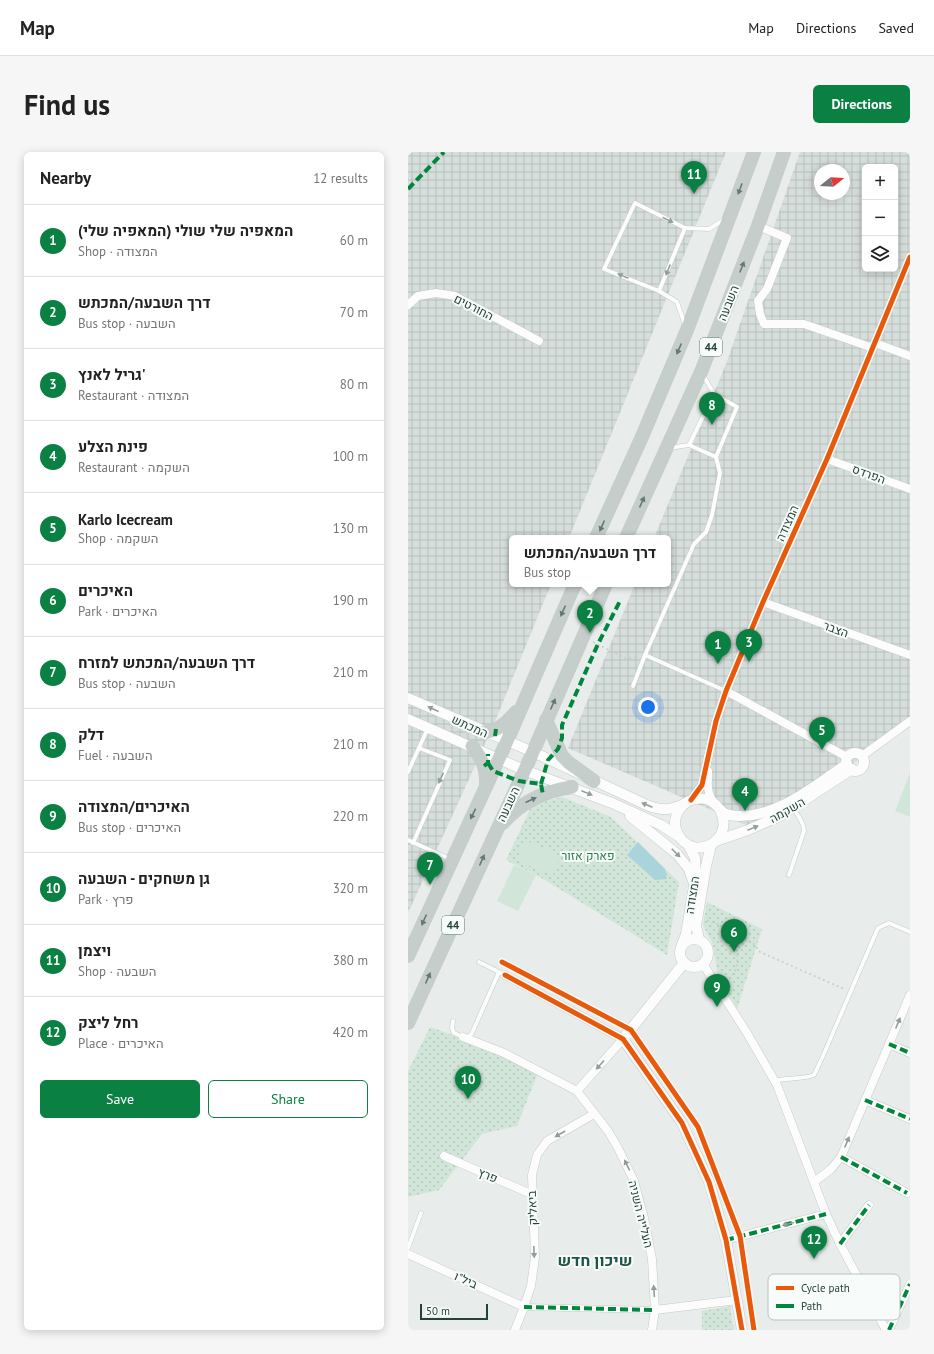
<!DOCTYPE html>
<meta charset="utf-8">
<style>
body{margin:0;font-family:"PT Sans",Heebo,sans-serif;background:#f6f6f6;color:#222}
.controls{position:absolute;right:12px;top:12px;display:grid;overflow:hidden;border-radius:6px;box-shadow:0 2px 10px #0003}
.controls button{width:36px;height:36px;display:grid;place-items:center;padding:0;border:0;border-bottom:1px solid #e0e0e0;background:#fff;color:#222;font:20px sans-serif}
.compass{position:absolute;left:406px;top:12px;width:36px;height:36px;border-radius:50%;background:#fff;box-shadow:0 2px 10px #0003;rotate:72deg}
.scale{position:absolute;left:12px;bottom:10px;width:68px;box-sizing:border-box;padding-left:4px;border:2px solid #24423a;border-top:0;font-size:11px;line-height:14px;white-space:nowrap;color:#24423a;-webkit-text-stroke:3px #f7fbf9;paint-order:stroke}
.you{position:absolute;left:240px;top:555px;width:14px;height:14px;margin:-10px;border:3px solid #fff;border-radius:50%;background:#1a73e8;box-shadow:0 0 0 6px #1a73e833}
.badge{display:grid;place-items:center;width:26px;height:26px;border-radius:50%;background:#0b8043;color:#fff;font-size:13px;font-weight:700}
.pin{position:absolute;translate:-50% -33px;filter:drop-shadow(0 1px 2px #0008)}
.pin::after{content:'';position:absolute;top:21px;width:14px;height:12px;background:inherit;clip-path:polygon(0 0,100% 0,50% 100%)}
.popup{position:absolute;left:101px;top:383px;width:162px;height:52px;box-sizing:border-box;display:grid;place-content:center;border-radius:6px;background:#fff;filter:drop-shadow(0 1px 3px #0005);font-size:13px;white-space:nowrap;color:#767676}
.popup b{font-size:15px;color:#222}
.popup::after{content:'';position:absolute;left:50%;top:100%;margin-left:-8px;border:8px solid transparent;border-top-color:#fff}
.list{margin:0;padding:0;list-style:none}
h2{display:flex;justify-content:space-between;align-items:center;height:52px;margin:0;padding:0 16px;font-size:17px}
h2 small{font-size:13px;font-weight:400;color:#767676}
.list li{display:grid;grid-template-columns:26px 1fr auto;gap:12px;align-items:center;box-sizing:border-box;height:72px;padding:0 16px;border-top:1px solid #e0e0e0}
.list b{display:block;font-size:15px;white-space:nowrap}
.list p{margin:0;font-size:13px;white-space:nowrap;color:#767676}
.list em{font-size:13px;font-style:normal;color:#767676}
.actions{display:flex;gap:8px;padding:12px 16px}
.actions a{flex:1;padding:9px 0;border:1px solid #0b8043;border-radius:6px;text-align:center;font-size:14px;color:#0b8043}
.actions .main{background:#0b8043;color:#fff}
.icon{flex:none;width:22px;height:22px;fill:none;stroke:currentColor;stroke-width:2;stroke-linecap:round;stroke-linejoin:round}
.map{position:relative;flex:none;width:502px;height:1178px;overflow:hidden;border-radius:6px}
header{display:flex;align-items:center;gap:24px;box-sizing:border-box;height:56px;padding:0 20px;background:#fff;border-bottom:1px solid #e0e0e0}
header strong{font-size:19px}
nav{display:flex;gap:22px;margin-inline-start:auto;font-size:14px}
.intro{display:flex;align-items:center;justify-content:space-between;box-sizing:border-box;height:96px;padding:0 24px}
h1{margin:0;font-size:28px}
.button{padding:10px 18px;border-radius:6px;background:#0b8043;color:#fff;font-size:14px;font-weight:700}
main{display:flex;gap:24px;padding:0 24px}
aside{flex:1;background:#fff;border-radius:6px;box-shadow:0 2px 10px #0003}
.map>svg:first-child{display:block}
</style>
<header>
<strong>Map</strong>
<nav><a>Map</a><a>Directions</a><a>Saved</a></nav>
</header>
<div class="intro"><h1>Find us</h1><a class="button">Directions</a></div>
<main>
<aside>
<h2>Nearby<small>12 results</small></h2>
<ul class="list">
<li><span class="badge">1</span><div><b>המאפיה שלי שולי (המאפיה שלי)</b><p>Shop · המצודה</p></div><em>60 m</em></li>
<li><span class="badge">2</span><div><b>דרך השבעה/המכתש</b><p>Bus stop · השבעה</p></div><em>70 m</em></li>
<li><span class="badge">3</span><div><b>גריל לאנץ'</b><p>Restaurant · המצודה</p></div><em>80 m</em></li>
<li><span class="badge">4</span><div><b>פינת הצלע</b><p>Restaurant · השקמה</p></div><em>100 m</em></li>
<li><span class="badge">5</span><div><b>Karlo Icecream</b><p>Shop · השקמה</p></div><em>130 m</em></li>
<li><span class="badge">6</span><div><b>האיכרים</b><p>Park · האיכרים</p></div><em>190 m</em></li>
<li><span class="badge">7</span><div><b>דרך השבעה/המכתש למזרח</b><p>Bus stop · השבעה</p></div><em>210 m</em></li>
<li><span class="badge">8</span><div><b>דלק</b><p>Fuel · השבעה</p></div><em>210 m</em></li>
<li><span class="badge">9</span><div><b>האיכרים/המצודה</b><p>Bus stop · האיכרים</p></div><em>220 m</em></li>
<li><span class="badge">10</span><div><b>גן משחקים - השבעה</b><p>Park · פרץ</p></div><em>320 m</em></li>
<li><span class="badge">11</span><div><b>ויצמן</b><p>Shop · השבעה</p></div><em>380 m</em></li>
<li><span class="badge">12</span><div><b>רחל ליצק</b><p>Place · האיכרים</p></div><em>420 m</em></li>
</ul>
<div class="actions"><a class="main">Save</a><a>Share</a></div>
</aside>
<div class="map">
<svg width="502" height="1178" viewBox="0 0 502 1178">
<defs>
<pattern id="industrial-grid" width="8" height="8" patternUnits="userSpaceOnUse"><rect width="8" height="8" fill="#d6dedb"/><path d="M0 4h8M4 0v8" fill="none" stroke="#b8c0bd"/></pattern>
<pattern id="park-dots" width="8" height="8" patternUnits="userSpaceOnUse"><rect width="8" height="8" fill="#d1e6d8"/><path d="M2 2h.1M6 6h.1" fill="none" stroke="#b3c6ba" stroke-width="1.8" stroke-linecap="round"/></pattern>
</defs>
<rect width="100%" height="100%" fill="#e8edeb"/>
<g fill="url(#industrial-grid)" fill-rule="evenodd">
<path d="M0 0H318L161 386H104V432H143L86 572 0 761Z"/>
<path d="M392 0H502V575L345 676 160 596 227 432H260V386H246L318 212ZM457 15H487V117H457ZM412 18H436V42H412Z"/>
</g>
<g fill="url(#park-dots)">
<path d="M154 645 203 665 271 730 259 803 132 725 98 708 124 653Z"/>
<path d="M299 750 354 777 329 857 309 819 305 793 295 773Z"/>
<path d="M22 875 96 901 131 918 109 974 74 982 31 1038 0 1045V919Z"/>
<path d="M322 1154 326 1178H294V1159Z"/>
</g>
<g fill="#d1e6d8">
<path d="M502 621V665L487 659Z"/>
<path d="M117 688 153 704 145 724 108 708Z"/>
<path d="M106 713 128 723 110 759 89 749Z"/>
</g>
<path fill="#a9d4db" d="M230 690 257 717 259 727 247 728 219 703Z"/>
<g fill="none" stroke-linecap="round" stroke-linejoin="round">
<defs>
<g id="service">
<path d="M251 139 196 117 227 51 277 76"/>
<path d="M277 173 269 150 251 139 277 76 301 77 317 67"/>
<path d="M281 293 308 305 329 255 306 242"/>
<path d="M261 296 281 293 306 242 295 223"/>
<path d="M237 503 318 539"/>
<path d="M225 534 237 503 286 392 298 380 304 363 312 321 308 305"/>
<path d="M0 620 20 576"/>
<path d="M0 688 42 707"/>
<path d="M5 691 42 608 11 596"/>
<path d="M381 723 396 679C396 670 390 664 386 657"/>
<path d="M71 810 93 821"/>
<path d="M45 869 44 876 46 881 55 885H61L64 881 91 820"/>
<path d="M366 929C380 925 393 928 406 923L415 904 470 776 481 771 502 780"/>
<path d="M0 1096 13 1061"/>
</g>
<path id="pedestrian" d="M116 1155 247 1158"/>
<g id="minor">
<path d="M350 74 379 86 359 137 350 149 352 162 356 172H396L465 196"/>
<path d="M0 153 10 144 28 141 47 144 131 189"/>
<path d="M467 191 502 204"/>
<path d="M419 307 502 337"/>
<path d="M355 450 502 503"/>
<path d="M318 539 439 605"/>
<path d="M454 604 502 569"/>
<path d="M300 619C300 631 298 641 306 651"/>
<path d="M283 648 294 633 308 569 318 539 355 450 419 307 502 105"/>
<path d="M295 812 339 881 369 933 418 1062 432 1092 478 1178"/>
<path d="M97 823 215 887 169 939"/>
<path d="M55 885 96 901 169 939 200 979 210 996 226 1029 236 1066 244 1107 247 1158 244 1178"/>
<path d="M481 892 502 901"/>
<path d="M457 948 502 967"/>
<path d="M36 1004 123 1042"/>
<path d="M433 1005 499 1041"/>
<path d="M406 1030 423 1017 433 1005 502 843"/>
<path d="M318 1088 418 1062"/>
<path d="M432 1092 461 1053"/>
<path d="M0 1102 116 1155"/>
<path d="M247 1158 329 1148"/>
<path d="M107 1178 116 1155 123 1134 127 1105 124 1023 129 1003 139 989 186 962"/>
<path d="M481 1178 502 1132"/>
</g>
<g id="tertiary">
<path d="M0 546 125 600 241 654C256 659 262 658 276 652"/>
<path d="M0 567 116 618 204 651 253 673 270 684"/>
<circle cx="447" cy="610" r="9"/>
<path d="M312 658C328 689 285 711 270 682 263 670 269 655 281 649 290 645 300 646 307 652 310 655 312 658 316 661 320 663 326 664 331 664 371 665 407 633 439 612"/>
<path d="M222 664 269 702 281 717 286 732"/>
<path d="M308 689 340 678 372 664 444 617"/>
<circle cx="286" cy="801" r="14"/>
<path d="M291 787 288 774 298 714 303 693"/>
<path d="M274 793 278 782 288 723 287 706 281 694"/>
<path d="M276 811 215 887 274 971 301 1030 318 1088 334 1178"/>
</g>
<g id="trunk">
<path d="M188 386 233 287 279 178 346 0"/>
<path d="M218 386 293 220 350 74 376 0"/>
<path d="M138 568 154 604 161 611 186 629"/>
<path d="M76 580C90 580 99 570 108 560"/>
<path d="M64 594C74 605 79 618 78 633"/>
<path d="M95 671C113 650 136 639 164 635"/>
<path d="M0 804 99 589 167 432"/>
<path d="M0 871 125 600 198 432"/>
</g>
</defs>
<use href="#service" stroke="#c5cac8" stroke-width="5"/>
<use href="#pedestrian" stroke="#c5cac8" stroke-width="7"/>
<use href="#minor" stroke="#c5cac8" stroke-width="9"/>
<use href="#tertiary" stroke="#c5cac8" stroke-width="11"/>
<use href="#trunk" stroke="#c3ccc9" stroke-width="14"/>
<g stroke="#c3ccca" stroke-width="1.5" stroke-dasharray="2 3" stroke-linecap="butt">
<path d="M185 490 219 507 229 505"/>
<path d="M299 768 313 773C315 785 309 793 322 800 330 798 334 795 338 787"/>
<path d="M314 775 345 791 352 800 436 837"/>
<path d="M317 830C330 820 330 814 329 798"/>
</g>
<use href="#service" stroke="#fcfcfc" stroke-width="4"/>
<use href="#pedestrian" stroke="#fcfcfc" stroke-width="6"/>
<use href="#minor" stroke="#fcfcfc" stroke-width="8"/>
<use href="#tertiary" stroke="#fcfcfc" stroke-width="10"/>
<use href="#trunk" stroke="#c6cecc" stroke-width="13"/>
<g stroke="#00873e" stroke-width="4" stroke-dasharray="8 4" stroke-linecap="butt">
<path d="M0 37 36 0"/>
<path d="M87 584 88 577"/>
<path d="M80 611 85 619 111 629 133 632 135 643"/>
<path d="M76 614 80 611V602"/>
<path d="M133 632 140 608 150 597 154 586V573L190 492 212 449"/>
<path d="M481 892 502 901"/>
<path d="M457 948 502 967"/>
<path d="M433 1005 499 1041"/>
<path d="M318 1088 418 1062"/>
<path d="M432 1092 461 1053"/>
<path d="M116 1155 247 1158"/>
<path d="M481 1178 502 1132"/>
</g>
<defs>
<g id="cycleway">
<path d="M283 648 294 633 308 569 318 539 355 450 419 307 502 105"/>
<path d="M94 810 223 878 290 975 332 1084 346 1178"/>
<path d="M97 823 215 887 274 971 301 1030 318 1088 334 1178"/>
</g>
</defs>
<use href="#cycleway" stroke="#f7fbf9" stroke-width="8"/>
<use href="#cycleway" stroke="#e8590c" stroke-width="5"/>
</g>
<defs><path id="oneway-solid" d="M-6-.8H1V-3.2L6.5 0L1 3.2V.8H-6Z"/></defs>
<g fill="#657a74">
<use href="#oneway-solid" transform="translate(332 37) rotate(110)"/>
<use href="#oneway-solid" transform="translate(334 115) rotate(-68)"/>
<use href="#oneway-solid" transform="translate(271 197) rotate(113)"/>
<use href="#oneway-solid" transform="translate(234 350) rotate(-66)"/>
<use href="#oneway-solid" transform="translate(194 374) rotate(114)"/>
<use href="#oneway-solid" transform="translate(155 459) rotate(114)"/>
<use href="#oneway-solid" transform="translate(145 552) rotate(-66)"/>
<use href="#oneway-solid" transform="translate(123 648) rotate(-24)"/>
<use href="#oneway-solid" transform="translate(65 662) rotate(116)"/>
<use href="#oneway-solid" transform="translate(74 708) rotate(-66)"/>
<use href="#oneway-solid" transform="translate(16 768) rotate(114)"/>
<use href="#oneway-solid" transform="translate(20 826) rotate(-66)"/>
</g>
<g fill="#909f9b">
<use href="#oneway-solid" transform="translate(260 68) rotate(26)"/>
<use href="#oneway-solid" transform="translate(260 118) rotate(112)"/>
<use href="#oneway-solid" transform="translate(215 124) rotate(-158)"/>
<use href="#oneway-solid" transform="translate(25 557) rotate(-156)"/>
<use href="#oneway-solid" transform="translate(33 626) rotate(114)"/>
<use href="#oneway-solid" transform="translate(179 641) rotate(22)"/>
<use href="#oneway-solid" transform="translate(239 653) rotate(-157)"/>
<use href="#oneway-solid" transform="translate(345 676) rotate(-22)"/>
<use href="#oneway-solid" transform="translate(268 701) rotate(45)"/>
<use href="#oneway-solid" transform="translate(490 871) rotate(-67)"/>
<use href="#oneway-solid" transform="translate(192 913) rotate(132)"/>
<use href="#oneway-solid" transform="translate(152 982) rotate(150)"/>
<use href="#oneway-solid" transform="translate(439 990) rotate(-67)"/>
<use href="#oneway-solid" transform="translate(219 1013) rotate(-116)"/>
<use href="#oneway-solid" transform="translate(380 1072) rotate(165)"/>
<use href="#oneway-solid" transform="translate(126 1100) rotate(88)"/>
<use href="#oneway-solid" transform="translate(246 1139) rotate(-94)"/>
</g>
<g text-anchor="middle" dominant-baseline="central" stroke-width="4" stroke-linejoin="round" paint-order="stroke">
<g fill="#f7fbf9" stroke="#637a73" stroke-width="1">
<rect x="292" y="186" width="22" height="18" rx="3"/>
<rect x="34" y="764" width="22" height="18" rx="3"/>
</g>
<g font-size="11" font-weight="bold" fill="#24423a">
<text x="303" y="195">44</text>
<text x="45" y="773">44</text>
</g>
<g font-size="12" fill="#24423a" stroke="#f7fbf9">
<text transform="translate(320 151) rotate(-68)">השבעה</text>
<text transform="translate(66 155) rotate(27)">החורטים</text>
<text transform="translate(461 322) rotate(20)">הפרדס</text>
<text transform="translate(379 371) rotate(-66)">המצודה</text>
<text transform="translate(428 477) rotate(20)">הצבר</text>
<text transform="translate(62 574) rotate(24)">המכתש</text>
<text transform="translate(100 652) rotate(-65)">השבעה</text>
<text transform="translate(379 658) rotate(-30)">השקמה</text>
<text transform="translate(284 743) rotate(-81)">המצודה</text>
<text transform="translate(80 1023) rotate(23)">פרץ</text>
<text transform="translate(124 1056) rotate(-92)">ביאליק</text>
<text transform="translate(233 1062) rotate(76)">העלייה השניה</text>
<text transform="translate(58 1128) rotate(24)">ביל"ו</text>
</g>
<g font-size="12" fill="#2d7a4b" stroke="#f7fbf9">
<text x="180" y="703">פארק אזור</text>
</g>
<g font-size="16" font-weight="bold" fill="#1f5548" stroke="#f7fbf9">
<text x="187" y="1108">שיכון חדש</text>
</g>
</g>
<rect x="360" y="1122" width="132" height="46" rx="6" fill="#f7fbf9" stroke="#b8c4c0" stroke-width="1"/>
<rect x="368" y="1134" width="18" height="4" fill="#e8590c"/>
<rect x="368" y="1152" width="18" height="4" fill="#00873e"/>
<g font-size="11" fill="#24423a">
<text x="393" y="1140">Cycle path</text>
<text x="393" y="1158">Path</text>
</g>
</svg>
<div class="controls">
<button>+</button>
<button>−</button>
<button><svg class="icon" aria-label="layers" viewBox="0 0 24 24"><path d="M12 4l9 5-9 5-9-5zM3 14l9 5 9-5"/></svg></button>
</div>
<svg class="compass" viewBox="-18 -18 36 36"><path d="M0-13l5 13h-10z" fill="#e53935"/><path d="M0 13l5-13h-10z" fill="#767676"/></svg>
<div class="scale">50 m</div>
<div class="you"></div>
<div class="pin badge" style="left:310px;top:512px">1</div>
<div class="pin badge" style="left:182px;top:481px">2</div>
<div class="popup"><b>דרך השבעה/המכתש</b>Bus stop</div>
<div class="pin badge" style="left:341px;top:510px">3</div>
<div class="pin badge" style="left:337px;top:659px">4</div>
<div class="pin badge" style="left:414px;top:598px">5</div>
<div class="pin badge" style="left:326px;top:800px">6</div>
<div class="pin badge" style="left:22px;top:733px">7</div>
<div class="pin badge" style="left:304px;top:273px">8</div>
<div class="pin badge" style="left:309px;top:855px">9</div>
<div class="pin badge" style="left:60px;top:947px">10</div>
<div class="pin badge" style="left:286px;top:42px">11</div>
<div class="pin badge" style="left:406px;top:1107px">12</div>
</div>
</main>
